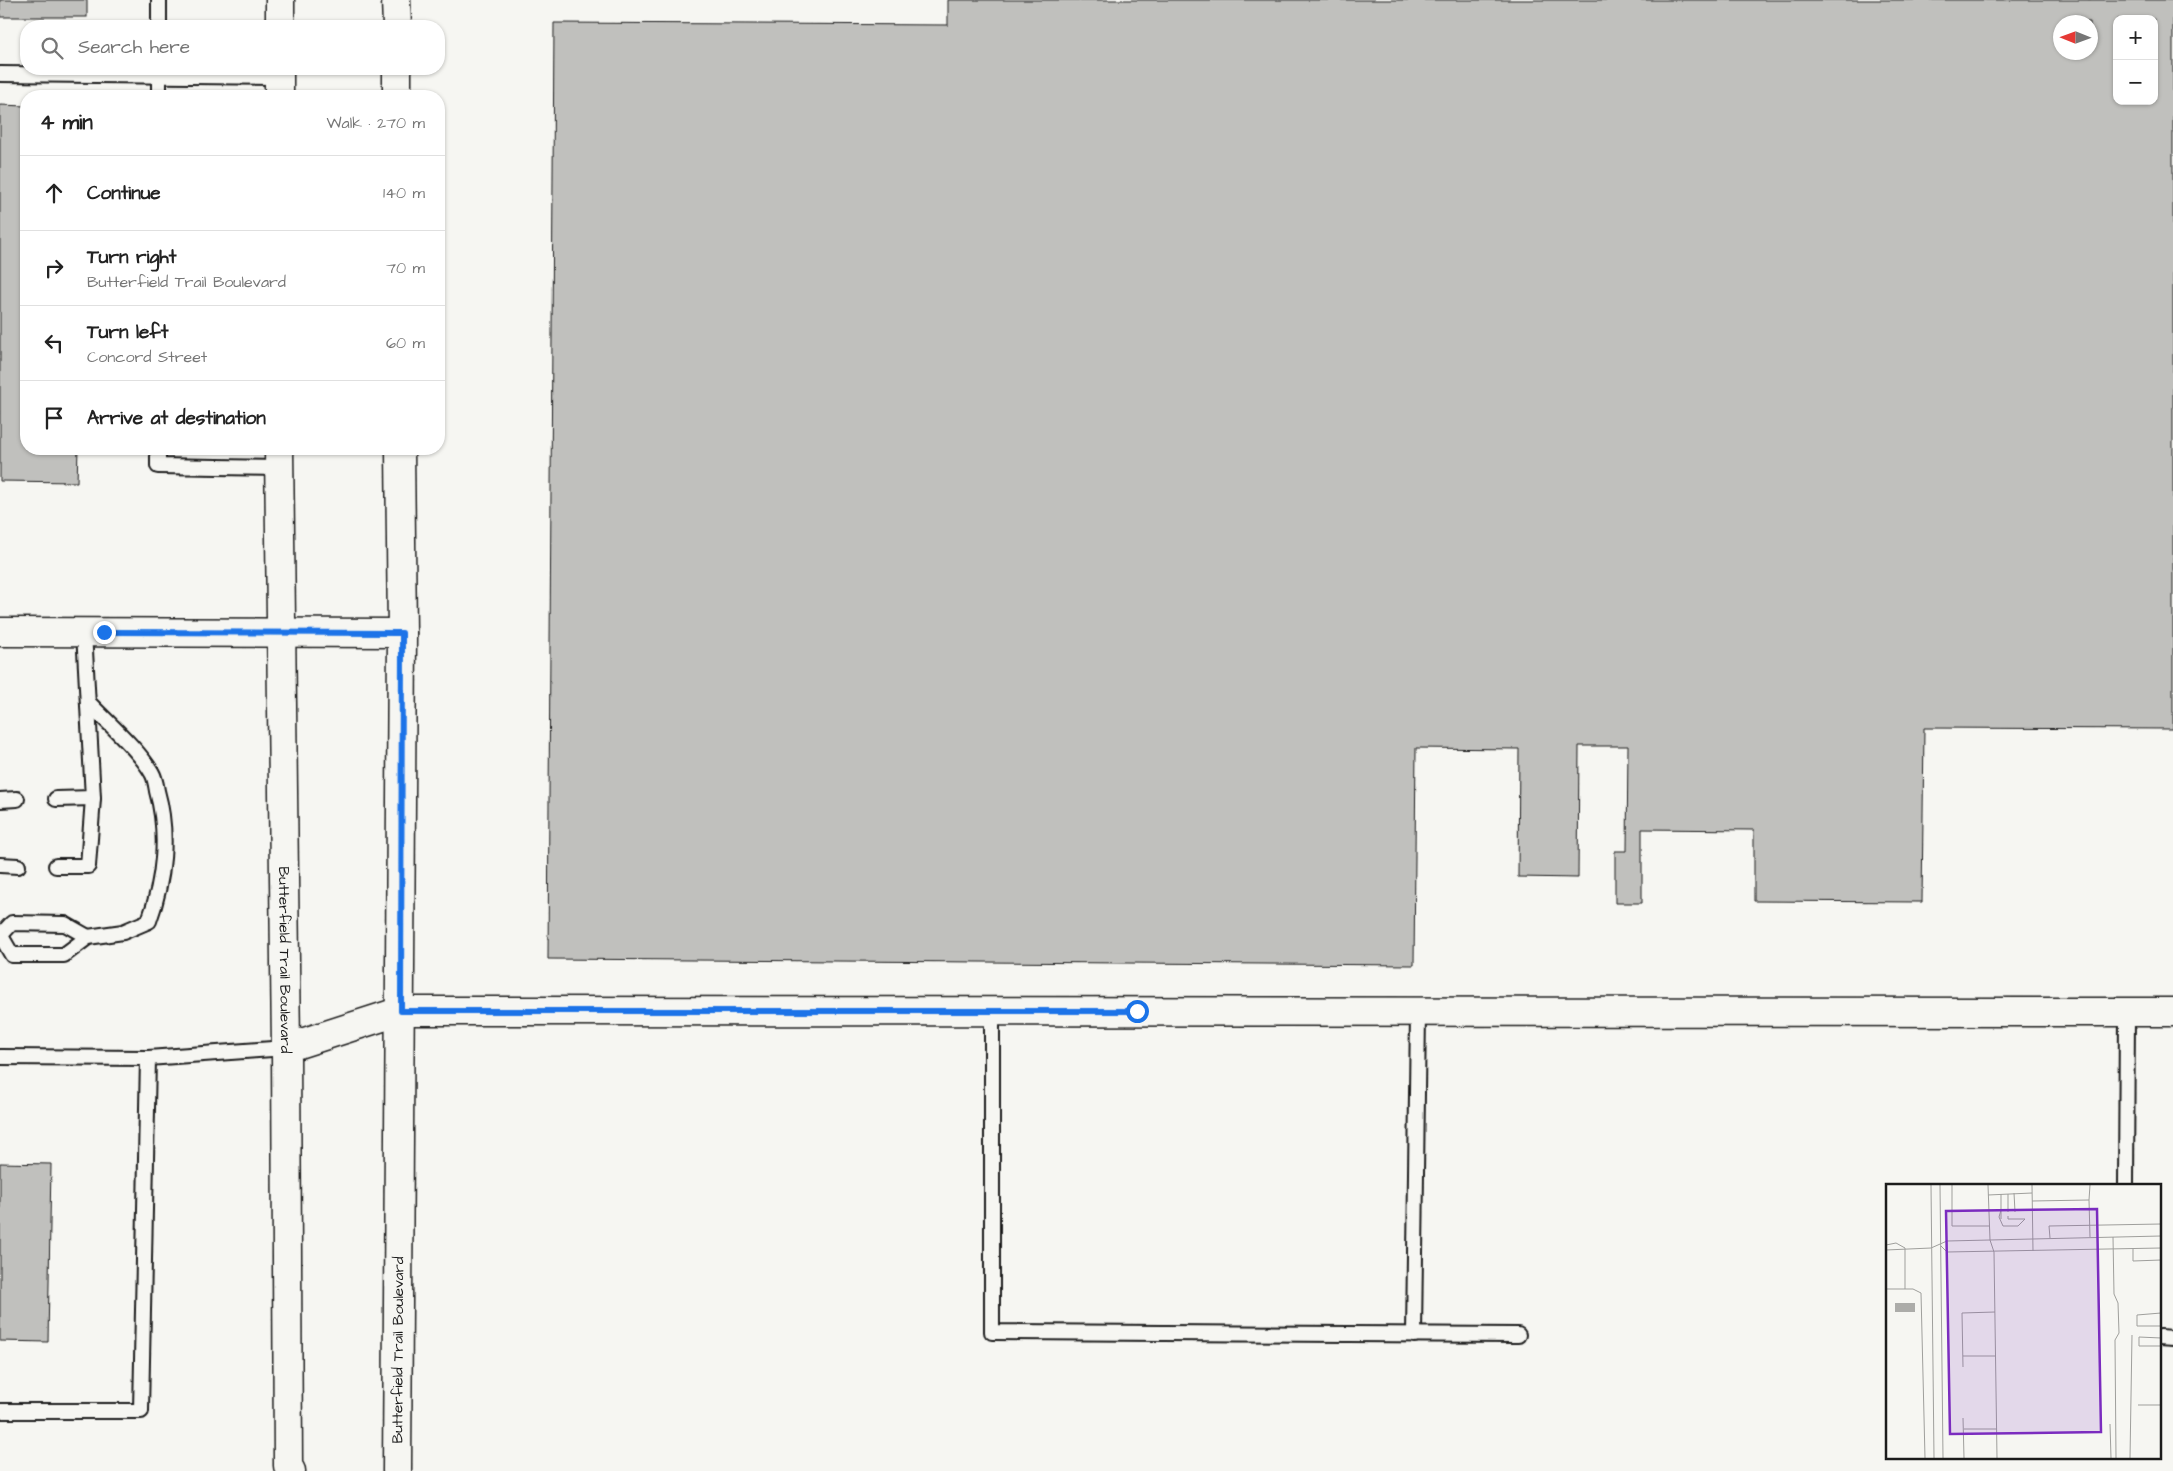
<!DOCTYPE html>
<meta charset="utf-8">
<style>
body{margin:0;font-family:"Architects Daughter",sans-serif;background:#f2f2f2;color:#222}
.controls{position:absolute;right:15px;top:15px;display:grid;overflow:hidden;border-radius:10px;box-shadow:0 1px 4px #0004}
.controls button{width:45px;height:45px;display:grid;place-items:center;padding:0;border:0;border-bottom:1px solid #e0e0e0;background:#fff;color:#222;font:25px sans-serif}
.compass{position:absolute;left:2053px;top:15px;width:45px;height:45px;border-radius:50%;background:#fff;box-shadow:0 1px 4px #0004;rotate:271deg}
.stop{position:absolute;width:15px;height:15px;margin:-11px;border:4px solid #1a73e8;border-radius:50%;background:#fff}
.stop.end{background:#1a73e8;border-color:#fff;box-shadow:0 1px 5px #0008}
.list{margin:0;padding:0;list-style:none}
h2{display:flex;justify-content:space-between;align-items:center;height:65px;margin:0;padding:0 20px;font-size:21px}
h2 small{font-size:16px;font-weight:400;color:#767676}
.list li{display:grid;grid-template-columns:32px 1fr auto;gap:15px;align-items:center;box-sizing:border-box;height:75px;padding:0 20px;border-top:1px solid #e0e0e0}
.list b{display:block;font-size:19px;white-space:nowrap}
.list p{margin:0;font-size:16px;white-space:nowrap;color:#767676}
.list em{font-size:16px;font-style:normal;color:#767676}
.icon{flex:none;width:28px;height:28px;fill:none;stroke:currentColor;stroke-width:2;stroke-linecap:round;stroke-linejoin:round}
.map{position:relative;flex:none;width:2173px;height:1471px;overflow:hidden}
.search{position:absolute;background:#fff;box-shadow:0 1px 4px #0004;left:20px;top:20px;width:425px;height:55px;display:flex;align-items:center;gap:12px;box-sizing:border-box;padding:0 18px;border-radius:20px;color:#767676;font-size:19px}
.panel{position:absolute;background:#fff;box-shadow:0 1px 4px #0004;left:20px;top:90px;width:425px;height:365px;border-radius:20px}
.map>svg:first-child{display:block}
</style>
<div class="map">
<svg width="2173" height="1471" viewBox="0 0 2173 1471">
<rect width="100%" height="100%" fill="#f6f6f2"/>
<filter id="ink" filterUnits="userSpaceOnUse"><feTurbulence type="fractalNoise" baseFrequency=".02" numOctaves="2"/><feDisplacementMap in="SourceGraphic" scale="10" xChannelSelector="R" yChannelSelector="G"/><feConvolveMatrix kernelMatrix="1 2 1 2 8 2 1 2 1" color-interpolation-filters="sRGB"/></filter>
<g filter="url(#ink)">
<g fill="#c0c0bd" stroke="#1c1c1c" fill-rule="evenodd">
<rect x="0" y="0" width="87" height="17"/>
<path d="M948 0H2173V729L1924 728 1922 902 1754 901V830L1642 829V903H1615V851H1627L1628 746H1579L1578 878 1518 877 1519 749 1416 748 1414 965 548 959 554 23 948 25ZM2117 19H2154V101H2117ZM2060 22H2090V52H2060Z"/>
<path d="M0 105 26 106V449H78L77 482 0 481Z"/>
<path d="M0 1163 51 1164 48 1342 0 1341Z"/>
</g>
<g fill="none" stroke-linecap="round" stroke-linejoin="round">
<defs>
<g id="lane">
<path d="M159 0V26"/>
<path d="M0 74 279 77"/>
<path d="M159 96V69"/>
<path d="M158 449V466L280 468"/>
<path d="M56 799 93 798"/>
<path d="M0 800 17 799"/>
<path d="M0 865 18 866"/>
<path d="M56 866H88L93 798 84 632"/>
<path d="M0 936 12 923 65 924 88 937"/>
<path d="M1 936 12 955H64L88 937 123 932 149 921C164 880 169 834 157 791 156 785 155 778 152 773 139 750 107 722 88 702"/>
<path d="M992 1011V1332L1518 1335"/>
<path d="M0 1057 148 1058 286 1048"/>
<path d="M2126 1185 2127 1012"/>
<path d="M1414 1335 1418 1012"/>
<path d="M2159 1337 2173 1338"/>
<path d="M0 1411H141L148 1058"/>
</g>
<g id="street">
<path d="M0 632 402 633"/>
<path d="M286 1048 401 1011 2173 1012"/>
</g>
<g id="secondary">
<path d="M396 0 397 26"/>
<path d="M280 26V0"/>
<path d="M397 69V96"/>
<path d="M279 96V69"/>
<path id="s1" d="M279 449 286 1048 288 1466 291 1471"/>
<path id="s2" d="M397 1471 402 633 400 449"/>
</g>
</defs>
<use href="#lane" stroke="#1c1c1c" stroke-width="18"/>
<use href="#street" stroke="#1c1c1c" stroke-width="31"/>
<use href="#secondary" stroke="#1c1c1c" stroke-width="31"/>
<use href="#lane" stroke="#f6f6f2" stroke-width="14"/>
<use href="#street" stroke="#f6f6f2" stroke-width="28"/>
<use href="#secondary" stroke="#f6f6f2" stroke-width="28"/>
</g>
</g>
<g fill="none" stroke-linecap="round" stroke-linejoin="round" filter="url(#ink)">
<path stroke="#1a73e8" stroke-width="6" d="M104 632 402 633 401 1011H1137"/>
</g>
<g text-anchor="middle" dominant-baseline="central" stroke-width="4" stroke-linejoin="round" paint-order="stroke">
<g font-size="15" fill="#1c1c1c" stroke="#f6f6f2">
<text stroke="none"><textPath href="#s1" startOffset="511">Butterfield Trail Boulevard</textPath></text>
<text stroke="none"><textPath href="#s2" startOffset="121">Butterfield Trail Boulevard</textPath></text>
</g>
</g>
<g transform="translate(1886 1184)">
<rect width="275" height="275" fill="#f6f6f2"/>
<path d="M9 119H29V128H9Z" fill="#acaca9"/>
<path fill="none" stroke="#9f9f9c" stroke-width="1" d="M45 1 48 274M54 1 57 274M66 1V42H103M102 1 104 56 108 68 111 274M146 1 147 67M128 9 129 28M115 10V35M102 11 146 9M203 16 204 1M146 17 203 16 204 53M115 26 113 33 117 42H132L139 35M122 28V10M122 32V35H139M227 53 228 110 232 119 233 149 229 156 230 274M164 54 163 42 275 40M0 61 10 59 19 64V105M55 62 61 68 275 64M247 64V77L275 76M0 66 45 64 61 57 275 52M0 105H27L35 109 39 274M275 129 251 131V142H275M275 154 253 153V162H275M77 172H110M77 183 76 129 109 128M252 221H275M77 234 78 274M224 240 225 274M78 245H111M244 274 246 151"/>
<path fill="#7b2cbf" fill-opacity="0.15" stroke="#7b2cbf" stroke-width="2.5" d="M211 25 215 248 64 250 60 27Z"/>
<rect width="275" height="275" fill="none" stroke="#1c1c1c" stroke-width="2.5"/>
</g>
</svg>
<div class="controls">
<button>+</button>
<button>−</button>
</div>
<svg class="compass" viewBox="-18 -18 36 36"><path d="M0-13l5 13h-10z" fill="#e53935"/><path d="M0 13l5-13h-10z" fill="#767676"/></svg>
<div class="stop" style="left:1137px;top:1011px"></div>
<div class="stop end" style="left:104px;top:632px"></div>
<div class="search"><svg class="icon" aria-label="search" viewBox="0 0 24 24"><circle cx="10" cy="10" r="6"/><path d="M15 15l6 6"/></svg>Search here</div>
<section class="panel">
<h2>4 min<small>Walk · 270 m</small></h2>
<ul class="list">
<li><svg class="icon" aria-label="ahead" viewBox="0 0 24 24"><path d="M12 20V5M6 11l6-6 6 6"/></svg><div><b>Continue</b></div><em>140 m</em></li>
<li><svg class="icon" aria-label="right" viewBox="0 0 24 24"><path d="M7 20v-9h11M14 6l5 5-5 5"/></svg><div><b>Turn right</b><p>Butterfield Trail Boulevard</p></div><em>70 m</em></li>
<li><svg class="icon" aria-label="left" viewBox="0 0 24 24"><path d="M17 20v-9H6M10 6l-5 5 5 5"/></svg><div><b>Turn left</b><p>Concord Street</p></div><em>60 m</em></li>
<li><svg class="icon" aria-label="arrive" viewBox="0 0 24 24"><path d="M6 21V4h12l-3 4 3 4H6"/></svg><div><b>Arrive at destination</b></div></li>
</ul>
</section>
</div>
